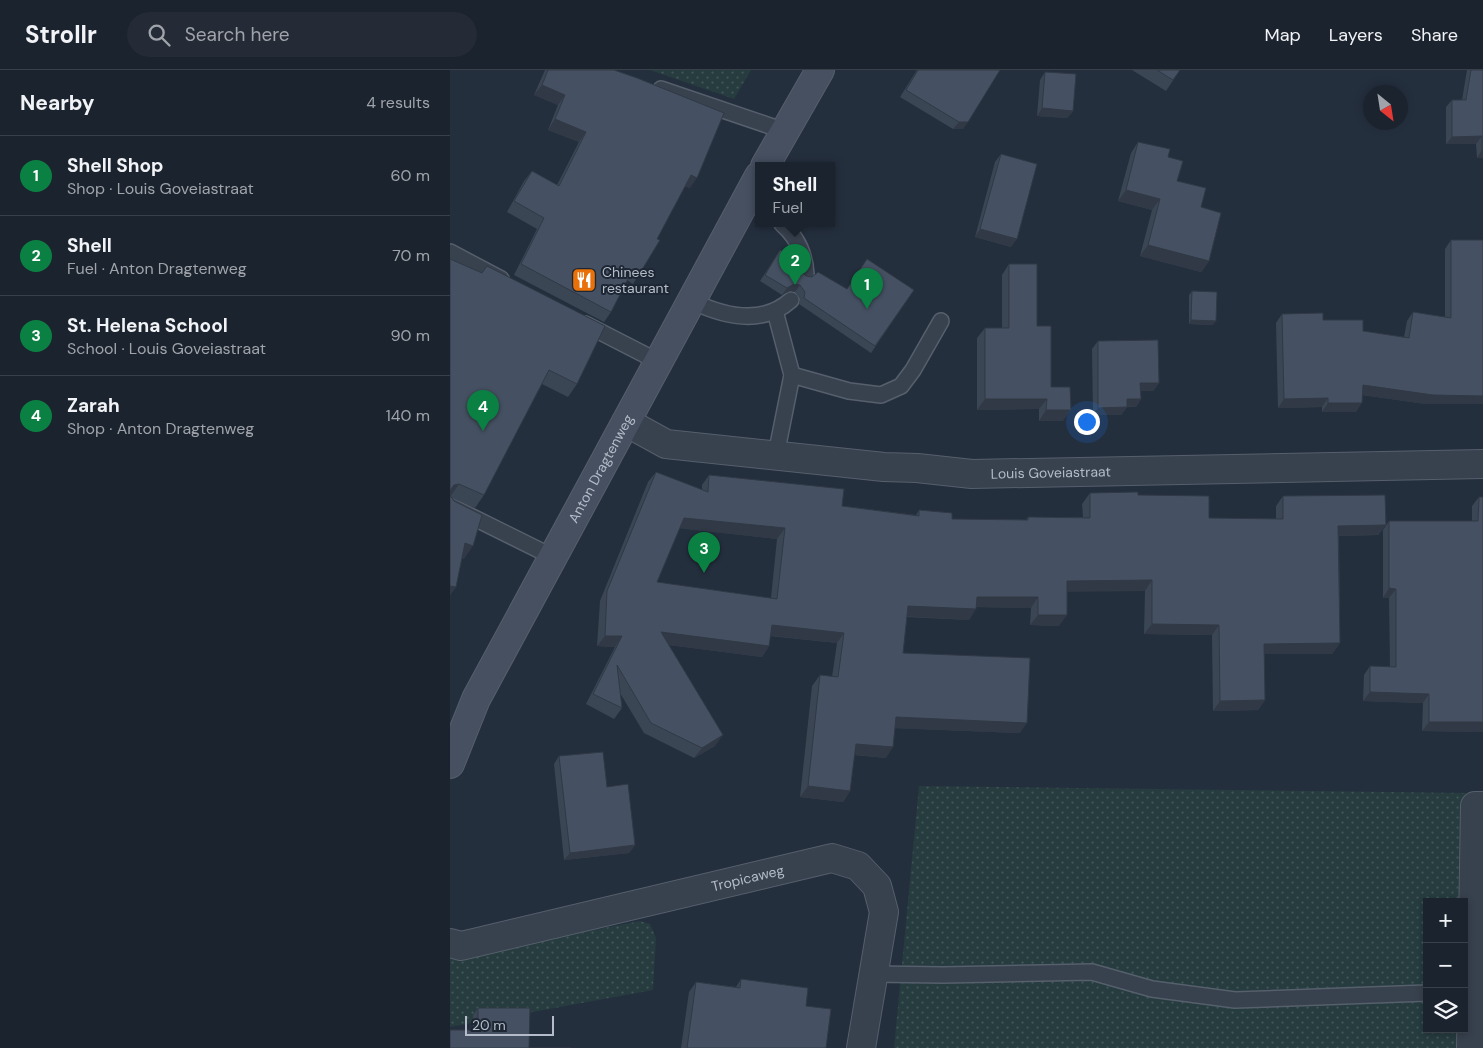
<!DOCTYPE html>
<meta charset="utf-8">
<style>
body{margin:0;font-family:"DM Sans",sans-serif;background:#242b36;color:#f1f3f6}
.controls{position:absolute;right:15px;bottom:15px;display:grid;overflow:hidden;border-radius:0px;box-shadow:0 2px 8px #0003}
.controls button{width:45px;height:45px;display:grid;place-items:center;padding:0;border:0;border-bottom:1px solid #39404a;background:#1b232e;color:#f1f3f6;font:25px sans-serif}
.compass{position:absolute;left:913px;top:15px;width:45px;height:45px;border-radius:50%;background:#1b232e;box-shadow:0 2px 8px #0003;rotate:150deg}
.scale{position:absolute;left:15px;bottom:12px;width:89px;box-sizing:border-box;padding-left:5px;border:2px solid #b4bcc9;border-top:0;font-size:14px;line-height:18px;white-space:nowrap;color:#b4bcc9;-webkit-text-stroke:4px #1d2633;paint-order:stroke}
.you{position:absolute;left:636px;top:351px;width:18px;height:18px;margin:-12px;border:4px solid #fff;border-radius:50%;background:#1a73e8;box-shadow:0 0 0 8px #1a73e833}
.badge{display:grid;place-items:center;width:32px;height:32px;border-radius:50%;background:#0b8043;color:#fff;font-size:16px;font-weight:700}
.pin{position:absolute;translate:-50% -41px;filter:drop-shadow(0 1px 2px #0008)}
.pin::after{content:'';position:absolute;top:26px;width:18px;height:15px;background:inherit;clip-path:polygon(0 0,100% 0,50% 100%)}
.popup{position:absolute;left:305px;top:92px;width:80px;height:65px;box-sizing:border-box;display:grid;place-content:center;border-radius:0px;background:#1b232e;filter:drop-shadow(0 1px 4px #0005);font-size:16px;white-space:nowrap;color:#a0a4aa}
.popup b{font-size:19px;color:#f1f3f6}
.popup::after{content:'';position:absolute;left:50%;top:100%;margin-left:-10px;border:10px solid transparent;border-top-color:#1b232e}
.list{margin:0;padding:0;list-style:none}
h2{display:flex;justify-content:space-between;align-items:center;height:65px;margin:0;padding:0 20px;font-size:21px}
h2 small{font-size:16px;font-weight:400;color:#a0a4aa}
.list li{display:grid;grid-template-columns:32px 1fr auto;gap:15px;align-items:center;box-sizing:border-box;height:80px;padding:0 20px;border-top:1px solid #39404a}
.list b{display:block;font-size:19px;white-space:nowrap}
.list p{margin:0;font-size:16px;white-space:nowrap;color:#a0a4aa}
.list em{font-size:16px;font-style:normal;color:#a0a4aa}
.icon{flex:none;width:28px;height:28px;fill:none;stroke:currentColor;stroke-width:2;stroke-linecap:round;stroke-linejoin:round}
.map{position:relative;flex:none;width:1033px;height:978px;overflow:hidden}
header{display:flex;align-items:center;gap:30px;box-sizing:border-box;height:70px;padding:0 25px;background:#1b232e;border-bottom:1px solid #39404a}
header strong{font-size:24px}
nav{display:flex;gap:28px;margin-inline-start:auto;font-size:18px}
.search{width:350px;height:45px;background:#242b36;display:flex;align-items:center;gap:12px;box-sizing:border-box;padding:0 18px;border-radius:28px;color:#a0a4aa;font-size:19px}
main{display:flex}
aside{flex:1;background:#1b232e}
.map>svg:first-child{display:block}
</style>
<header>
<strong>Strollr</strong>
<div class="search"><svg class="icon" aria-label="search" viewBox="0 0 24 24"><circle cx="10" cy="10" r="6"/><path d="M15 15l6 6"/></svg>Search here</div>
<nav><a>Map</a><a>Layers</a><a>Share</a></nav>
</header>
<main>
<aside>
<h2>Nearby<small>4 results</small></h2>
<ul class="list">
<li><span class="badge">1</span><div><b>Shell Shop</b><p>Shop · Louis Goveiastraat</p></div><em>60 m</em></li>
<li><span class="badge">2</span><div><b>Shell</b><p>Fuel · Anton Dragtenweg</p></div><em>70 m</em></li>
<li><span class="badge">3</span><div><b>St. Helena School</b><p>School · Louis Goveiastraat</p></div><em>90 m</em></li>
<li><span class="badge">4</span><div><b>Zarah</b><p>Shop · Anton Dragtenweg</p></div><em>140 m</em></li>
</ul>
</aside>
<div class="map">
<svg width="1033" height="978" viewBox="0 0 1033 978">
<defs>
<pattern id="grass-dots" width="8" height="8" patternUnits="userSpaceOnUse" patternTransform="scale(1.25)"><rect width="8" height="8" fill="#263c3f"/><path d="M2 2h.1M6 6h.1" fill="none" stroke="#435659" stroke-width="1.8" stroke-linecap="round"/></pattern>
</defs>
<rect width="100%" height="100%" fill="#242f3e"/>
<g fill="url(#grass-dots)">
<path d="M200 0H301L284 29Z"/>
<path d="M469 716 1016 723 1014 860V832H977V959H1013L1012 978H444Z"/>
<path d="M190 851 200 854 206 868 203 920 0 957V888Z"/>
</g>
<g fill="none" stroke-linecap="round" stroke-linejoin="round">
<defs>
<g id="service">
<path d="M211 19 335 61"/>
<path d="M332 154C347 167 355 185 356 204"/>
<path d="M0 182 51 209"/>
<path d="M242 231C273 246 312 256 341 230"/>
<path d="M325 241 342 305 326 385"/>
<path d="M135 254 209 292"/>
<path d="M342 305 399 321 431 325 451 316 463 300 491 251"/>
<path d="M0 436 103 487"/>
<path d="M423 904 493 905 642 902 702 919 785 930 977 923"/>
</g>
<g id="minor">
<path id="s1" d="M176 352 216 374 434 397 467 398 522 404 1033 394"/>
<path id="s2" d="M0 873 11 876 382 788 408 796 427 816 434 842 411 978"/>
<path d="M1021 978 1025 736H1033"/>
</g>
<g id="secondary">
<path d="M315 96 370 0"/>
<path id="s3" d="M0 694 26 629 309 106"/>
</g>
</defs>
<use href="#service" stroke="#565f6c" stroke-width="18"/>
<use href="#minor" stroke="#565f6c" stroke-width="30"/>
<use href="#secondary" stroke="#565f6c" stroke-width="30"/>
<use href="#service" stroke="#38414e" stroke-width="15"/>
<use href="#minor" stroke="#38414e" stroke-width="28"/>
<use href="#secondary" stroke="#465061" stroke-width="28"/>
</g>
<g fill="#3b4654" fill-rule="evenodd">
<path d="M95 0H164L240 118 235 116 207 169 190 203 183 214 177 210 161 242 154 252 64 205 87 159 57 142 74 111 82 101 107 115 129 72 98 60 108 35 84 25Z"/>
<path d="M467 0H550L513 59H503L450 27Z"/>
<path d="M682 0H730L716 21Z"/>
<path d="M1017 0H1033V88H1027L1026 74H996V37L1002 30H1012Z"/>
<path d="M595 2 623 41 617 48 587 46 590 10Z"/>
<path d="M688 72 718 87 727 111 751 137 759 191 751 202 690 186 702 140 668 131 681 83Z"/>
<path d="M551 84 561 177 525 167 545 92Z"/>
<path d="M1001 170H1033V334H976L912 325 906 342H872V337L828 338 826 253 832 244 873 250 913 261 954 267 957 251 963 242 995 247V179Z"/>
<path d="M330 180 356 206 397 219 464 220 421 283 349 234 350 229 345 222 340 221 332 225 310 211Z"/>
<path d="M0 189 32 203 37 196 127 314 118 327 92 314 34 425 25 438 2 428 14 489 12 488 6 517 0 525Z"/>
<path d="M559 194 587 256 601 317 613 351H589V339L527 340V268L535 258H552V205Z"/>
<path d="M742 221 763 255 739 254V225Z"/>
<path d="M648 271 709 313 703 321H691V329L686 337H677L671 345H643L642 279Z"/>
<path d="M206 402 252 420V415L259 405 392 436 466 445 469 440 502 449 576 450 578 447H633L632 434 640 423 688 425 759 448 826 449V436L833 426 936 455 928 465 889 466 890 573 882 584H814L815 630 808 640 763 641 762 565 694 564 695 521H617L609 556 580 555 581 538 526 537 519 550 457 547 453 583 570 663 445 658 436 688 404 685 400 721 393 732 350 727 362 616 370 605 382 607 387 573 320 566 319 576 312 587 219 575 265 676 244 688 194 663 170 623 172 638 164 649 136 634 165 577 147 576 150 531 198 412ZM229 458 327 469 321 528 207 512Z"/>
<path d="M1029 427H1033V662L972 661 973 633 913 631 914 605 920 596 940 597 939 528H933V460L939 451H1022V436Z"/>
<path d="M109 686 157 717 185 775 179 783 114 790 104 694Z"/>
<path d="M291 909 356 936 376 978H231L239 922 246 912 286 917Z"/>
<path d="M28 938 79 978H0L23 960V945Z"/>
</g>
<g fill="#303945">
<path d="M92 15 115 25 108 35 84 25Z"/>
<path d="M592 38 623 41 617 48 587 46Z"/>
<path d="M105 49 136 62 129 72 98 60Z"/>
<path d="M509 52H518L513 59H503Z"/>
<path d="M1032 66 1026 74H996L1002 67Z"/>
<path d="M1032 80H1033V88H1027Z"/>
<path d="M241 105 247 108 240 118 233 116Z"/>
<path d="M676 120 710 129 702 140 668 131Z"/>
<path d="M530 159 567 169 561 177 525 167Z"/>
<path d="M698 175 759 191 751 202 690 186Z"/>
<path d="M344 214 350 215 345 222 340 221 332 225 337 218Z"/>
<path d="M741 250 766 251 763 255 739 254Z"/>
<path d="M690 313H709L703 321H685Z"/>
<path d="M913 315 1033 326V334H976L906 324Z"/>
<path d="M878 328 872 337 828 338 834 329Z"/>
<path d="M535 329H597L589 339 527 340Z"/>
<path d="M677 329H691L686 337 671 336Z"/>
<path d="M878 333H912L906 342H872Z"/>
<path d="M677 337 671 345H643L648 338Z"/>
<path d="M596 340H621L613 351H589Z"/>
<path d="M9 414 0 427V420L4 415Z"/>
<path d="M234 448 335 458 327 469 226 458Z"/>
<path d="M936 455 928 465 881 466 888 456Z"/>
<path d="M15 473 23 476 14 489 6 486Z"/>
<path d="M702 510 695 521 610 522 617 511Z"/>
<path d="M0 516 6 517 0 525Z"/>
<path d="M939 518 946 519 939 528H933Z"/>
<path d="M527 527H588L581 538 520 537Z"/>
<path d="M458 536 526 539 519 550 451 546Z"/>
<path d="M588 545H617L609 556 580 555Z"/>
<path d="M702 554 769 555 762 565 694 564Z"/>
<path d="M322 555 394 563 387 573 315 565Z"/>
<path d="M211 562 319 576 312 587 204 573Z"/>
<path d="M155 566H172L165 577 147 576Z"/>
<path d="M890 573 882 584H806L814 574Z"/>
<path d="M920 622 979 624 973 633 913 631Z"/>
<path d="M815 630 808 640 763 641 770 631Z"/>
<path d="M446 647 577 653 570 663 439 658Z"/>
<path d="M979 652H1033V662L972 661Z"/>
<path d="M273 665 265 676 244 688 252 678Z"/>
<path d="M406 674 443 677 436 688 398 684Z"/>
<path d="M358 716 400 721 393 732 350 727Z"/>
<path d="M185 775 179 783 114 790 120 783Z"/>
</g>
<g fill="#455162" stroke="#303945" fill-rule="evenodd">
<path d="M98 0H164L187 8 274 43 247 108 241 105 207 169 210 170 190 203 183 199 161 242 71 194 94 148 64 131 82 101 109 116 136 62 105 49 115 25 92 15Z"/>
<path d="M468 0H550L518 52H509L456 20Z"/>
<path d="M707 0H730L723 10Z"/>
<path d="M1021 0H1033V80H1032V66L1002 67V30H1016Z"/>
<path d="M595 2 626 4 623 41 592 38Z"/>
<path d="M688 72 720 79 718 87 733 91 727 111 756 118 751 137 771 143 759 191 698 175 710 129 676 120Z"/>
<path d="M551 84 587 94 567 169 530 159Z"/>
<path d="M1001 170H1033V326L983 325 913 315 912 333H878V328L834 329 832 244 873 243V250H913V261L959 268 963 242 1001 248Z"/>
<path d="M330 180 350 192 353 203 356 206 362 207 368 202 397 219 417 189 464 220 425 276 354 228 355 222 350 215 344 214 337 218 315 205Z"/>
<path d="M0 189 32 203 37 196 155 256 127 314 99 300 34 425 9 414 4 415 1 419 0 423Z"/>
<path d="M559 194H587V256H601V317H620L621 340H596L597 329H535V258H559Z"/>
<path d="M742 221 767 222 766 251 741 250Z"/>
<path d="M708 270 709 313H690L691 329H677V337L648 338V271Z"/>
<path d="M206 402 258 422 259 405 394 419 392 436 469 446V440L502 443V449L578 450V447L640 448V423L688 422V425L759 426V448L833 449V426L935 425 936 455 888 456 890 573 814 574 815 630 770 631 769 555 702 554V510L617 511V545H588V527H527L526 539 458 536 453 583 580 588 577 653 446 647 443 677 406 674 400 721 358 716 370 605 388 607 394 563 322 555 319 576 211 562 273 665 252 678 201 653 167 595 172 638 143 624 172 566H155L157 521ZM234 448 335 458 327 529 207 512Z"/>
<path d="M0 425 4 431 32 445 23 476 15 473 6 517 0 516Z"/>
<path d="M1029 427H1033V652H979V624L920 622V596L946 597V519L939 518V451H1028Z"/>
<path d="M153 682 157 717 178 714 185 775 120 783 109 686Z"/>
<path d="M291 909 358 918 356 936 381 939 376 978H237L246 912 290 918Z"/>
<path d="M28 938H80L79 978H121H0V960H28Z"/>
</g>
<defs>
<symbol id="restaurant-square" viewBox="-11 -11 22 22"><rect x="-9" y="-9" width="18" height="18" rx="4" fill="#e8710a" stroke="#1d2633"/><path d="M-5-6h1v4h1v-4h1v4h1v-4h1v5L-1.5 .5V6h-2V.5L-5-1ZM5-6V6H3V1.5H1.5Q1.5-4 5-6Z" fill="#fff"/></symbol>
</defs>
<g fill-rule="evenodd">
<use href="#restaurant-square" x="120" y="196" width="28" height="28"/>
</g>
<g text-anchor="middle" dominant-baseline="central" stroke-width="4" stroke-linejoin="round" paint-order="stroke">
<g font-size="14" fill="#b4bcc9" stroke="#1d2633" text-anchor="start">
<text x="152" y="202">Chinees<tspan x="152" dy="16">restaurant</tspan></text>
</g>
<g font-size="14" fill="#b4bcc9" stroke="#1d2633">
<text stroke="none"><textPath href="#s3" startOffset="332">Anton Dragtenweg</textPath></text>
<text stroke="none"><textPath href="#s1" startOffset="432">Louis Goveiastraat</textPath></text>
<text stroke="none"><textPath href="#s2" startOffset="306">Tropicaweg</textPath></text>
</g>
</g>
</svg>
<div class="controls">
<button>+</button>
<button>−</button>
<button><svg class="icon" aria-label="layers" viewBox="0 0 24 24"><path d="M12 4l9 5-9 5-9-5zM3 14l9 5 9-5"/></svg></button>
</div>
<svg class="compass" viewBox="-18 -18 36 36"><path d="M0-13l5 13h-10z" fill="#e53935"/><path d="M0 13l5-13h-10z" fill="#a0a4aa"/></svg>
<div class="scale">20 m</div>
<div class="you"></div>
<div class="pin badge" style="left:417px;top:239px">1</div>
<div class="pin badge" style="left:345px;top:215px">2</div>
<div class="popup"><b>Shell</b>Fuel</div>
<div class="pin badge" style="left:254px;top:503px">3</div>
<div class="pin badge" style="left:33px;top:361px">4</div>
</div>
</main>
